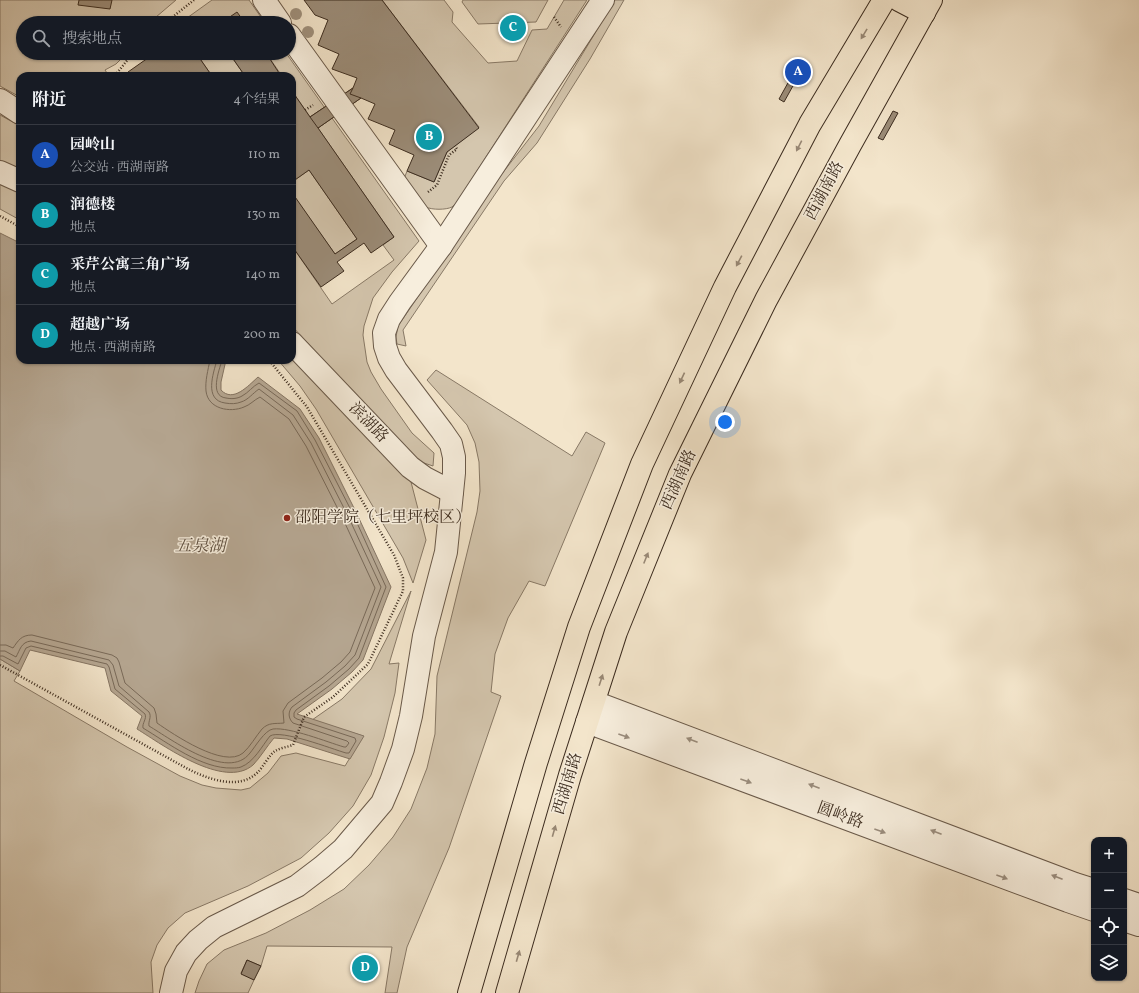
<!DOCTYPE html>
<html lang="zh">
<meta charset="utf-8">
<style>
body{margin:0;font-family:Vollkorn,"Noto Serif SC",serif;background:#20242c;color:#f1f3f6}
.controls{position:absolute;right:12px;bottom:12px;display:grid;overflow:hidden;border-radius:8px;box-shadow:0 1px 3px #0004}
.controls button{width:36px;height:36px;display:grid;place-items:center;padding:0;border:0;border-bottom:1px solid #363941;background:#171b24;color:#f1f3f6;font:20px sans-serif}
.you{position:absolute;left:725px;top:422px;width:14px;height:14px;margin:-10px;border:3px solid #fff;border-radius:50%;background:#1a73e8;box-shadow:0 0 0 6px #1a73e833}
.badge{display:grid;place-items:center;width:26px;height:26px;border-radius:50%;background:#db2777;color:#fff;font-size:13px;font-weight:700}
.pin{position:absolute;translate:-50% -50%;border:2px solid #fff;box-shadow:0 1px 4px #0006}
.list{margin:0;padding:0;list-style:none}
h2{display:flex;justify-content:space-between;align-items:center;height:52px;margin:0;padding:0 16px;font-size:17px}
h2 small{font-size:13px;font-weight:400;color:#9ea1a6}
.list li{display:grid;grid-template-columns:26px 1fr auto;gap:12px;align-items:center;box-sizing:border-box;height:60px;padding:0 16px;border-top:1px solid #363941}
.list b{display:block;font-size:15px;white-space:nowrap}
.list p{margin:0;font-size:13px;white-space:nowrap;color:#9ea1a6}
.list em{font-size:13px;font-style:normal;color:#9ea1a6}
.icon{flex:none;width:22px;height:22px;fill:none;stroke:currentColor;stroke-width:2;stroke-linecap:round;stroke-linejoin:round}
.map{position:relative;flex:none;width:1139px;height:993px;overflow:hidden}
.search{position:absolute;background:#171b24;box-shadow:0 1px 3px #0004;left:16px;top:16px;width:280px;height:44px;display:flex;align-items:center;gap:10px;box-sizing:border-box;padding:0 14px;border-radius:22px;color:#9ea1a6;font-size:15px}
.panel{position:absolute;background:#171b24;box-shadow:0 1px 3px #0004;left:16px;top:72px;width:280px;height:292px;border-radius:12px}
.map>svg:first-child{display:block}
</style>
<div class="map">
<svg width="1139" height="993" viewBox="0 0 1139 993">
<rect width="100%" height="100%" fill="#f3e5cb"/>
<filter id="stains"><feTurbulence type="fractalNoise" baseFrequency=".005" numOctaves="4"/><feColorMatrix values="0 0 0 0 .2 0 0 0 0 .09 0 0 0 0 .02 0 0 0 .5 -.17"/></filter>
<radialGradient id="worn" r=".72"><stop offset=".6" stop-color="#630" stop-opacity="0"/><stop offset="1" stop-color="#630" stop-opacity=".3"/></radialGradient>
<g fill="#d4c6ae" stroke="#887966">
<path d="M0 0H176L149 23H23V53H127L116 64 105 70 109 76H20V97L0 86Z"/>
<path d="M212 0H249L265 23H180Z"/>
<path d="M382 0H444L453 12 452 22 488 63 517 61 532 30 547 29 564 0H587L457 202C456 203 453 206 452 207 446 210 432 210 426 207L404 179 407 171 434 182 447 152 479 127Z"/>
<path d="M463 0H548L536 22 478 24 462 2Z"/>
<path d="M615 0H624L590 59 537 143 504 181 403 330 406 346 397 344 396 337 398 326 501 175 539 126Z"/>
<path d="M196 53H229L245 76H212Z"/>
<path d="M266 53H286L419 241 392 272 373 298 364 326 363 335 367 362 371 372 381 389 412 433 434 453 433 466 421 462 408 453 292 326V246L332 304 394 260 383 245 394 237 292 91V76H282Z"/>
<path d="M0 115 20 126V173L0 164Z"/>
<path d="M309 170 357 239 335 254 292 194V182Z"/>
<path d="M0 180 20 189V220L0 209Z"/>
<path d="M292 352 410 478 426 540 413 583 403 558 316 409 300 386 278 360H292Z"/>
<path d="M436 370 572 456 586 432 605 443 545 586 529 581 508 618 495 654 491 692 501 696 449 848 407 947 397 993H385L392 947 267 946 261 966 247 960 241 973 254 980 248 993H195L199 981 207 964 224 950 266 933 310 910 344 889 369 865 393 837 411 809 427 768 435 734 437 676 477 512 480 491 479 462 475 443 467 425 427 380Z"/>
<path d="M411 591 389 664 399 663 395 693 384 737 371 775 353 806 329 833 301 858 248 886 185 913 168 928 157 945 151 962 153 993H0V659L20 671 14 681 127 747 180 776 202 785 216 788 241 790 250 788 268 773 281 756 296 753 345 766 363 736 312 720 342 699 371 669Z"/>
</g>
<path fill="#b5a691" stroke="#857563" d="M0 233 20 243V360H226L221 382V390C233 403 248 386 258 377L300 409 319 438 356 512 391 587 363 660 352 672 332 689 297 714 364 736 350 759 287 739 274 738C267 746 260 758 253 765 224 790 163 745 137 729L142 716 111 691 105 668 30 650 20 671 0 659Z"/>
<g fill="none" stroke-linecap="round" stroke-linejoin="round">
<g stroke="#786958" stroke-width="1">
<path d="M0 645H6L13 648C18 641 21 635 32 635L112 655 117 658 119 662 125 683 154 708 156 714 157 723C173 734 224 769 243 753 250 747 256 736 262 729 269 722 275 724 284 723L283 711 288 703 322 678 341 662 350 652 375 588 343 519 306 446 289 419 260 397C254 400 250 405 244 407 230 413 208 409 206 391 205 381 208 370 210 360"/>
<path d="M0 651H5L16 657C20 650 21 642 31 641L109 660 113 665 119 686 149 712C152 717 148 721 149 726 171 739 228 782 250 753 255 747 265 730 273 729 290 727 327 742 344 747H346L349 743 347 741 293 723C288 718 288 712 292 707L326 682 345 666 355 655 381 587 348 516 311 443 293 415 259 389C253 393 248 400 241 402 236 404 231 404 225 403 204 400 213 374 217 360"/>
<path d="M0 656H3L18 664 26 648 31 646 107 664 109 667 115 689 145 714C147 719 142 723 143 728 168 743 202 769 232 768 235 768 238 768 241 767 254 762 262 746 270 736 281 729 332 749 346 753H349L356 741 355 738 297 719 294 717V713L296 710 329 686 349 669 359 658 386 587 353 514 315 440 297 411 259 383C253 386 248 393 242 396 237 399 231 399 226 398 209 396 219 371 222 360"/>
</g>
</g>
<g fill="#9b8c78" stroke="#3c2c1f">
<path d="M79 0H112L110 9 78 5Z"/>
<path d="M304 0H382L479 128 447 152 434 182 407 171 414 155 389 144 395 130 368 119 375 104 361 98 318 128 394 237 371 253 364 243 337 262 344 271 321 287 292 246V194H293L335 254 357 239 309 170 292 182V91L310 117 353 88 357 78 332 69 339 54 318 45 328 20 315 15Z"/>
<path d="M237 12 245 23H221Z"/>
<path d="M155 53H196L212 76H129H130L128 72Z"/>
<path d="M229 53H266L281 76H245Z"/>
<path d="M794 72 799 75 784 102 779 99Z"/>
<path d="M353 88 350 94 361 98 318 128 310 117Z"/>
<path d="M893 111 898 113 883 140 878 138Z"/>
<path d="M247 960 261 966 254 980 241 974Z"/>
</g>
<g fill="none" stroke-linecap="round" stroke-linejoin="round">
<defs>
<g id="minor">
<path d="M264 0 280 23"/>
<path d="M289 35 441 246"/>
<path d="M0 100 20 113"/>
<path d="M0 172 20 181"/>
<path d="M292 343 410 467 425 478 452 492"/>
<path d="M594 702 1075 884 1094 890"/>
<path d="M587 722 1068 901 1094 910"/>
<path d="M1124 900 1139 905"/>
<path d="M1124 920 1139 925"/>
<path d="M171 993 176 971 186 953 198 940 214 927 297 886 322 867 343 849 382 803 391 782 403 749 411 716 424 636 446 552 454 473V457L451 444 442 431 396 370 389 358 385 346 384 333 389 319 400 302 441 246 603 0"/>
</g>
<g id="major">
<path d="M899 0 924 13"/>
<path d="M469 993 536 763 579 627 642 464 725 287 810 124 884 0"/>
<path d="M507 993 570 775 616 632 680 474 766 300 850 145 931 0"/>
</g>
</defs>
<use href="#minor" stroke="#6a5a4a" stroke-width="24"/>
<use href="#major" stroke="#3c2c1f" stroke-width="24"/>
<g stroke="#3c2c1f" stroke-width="2.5" stroke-dasharray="1 2" stroke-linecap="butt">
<path d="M554 17 561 27"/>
<path d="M165 23 194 0"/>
<path d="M118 76 117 73 133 53"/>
<path d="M305 110 313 105"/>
<path d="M428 192 437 185 449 155 457 149 455 146"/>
<path d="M0 216 20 227"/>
<path d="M0 665 188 769C208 779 239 791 258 772 263 767 270 754 275 751 280 748 287 747 293 745L304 717 333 697 368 664 403 591V578L394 555 307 407 269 360"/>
</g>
<use href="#minor" stroke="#f7eedd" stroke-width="22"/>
<use href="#major" stroke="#f3e5cb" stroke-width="22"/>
</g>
<g fill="#9f907c">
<circle cx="296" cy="14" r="6"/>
<circle cx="308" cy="32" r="6"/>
</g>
<defs><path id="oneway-solid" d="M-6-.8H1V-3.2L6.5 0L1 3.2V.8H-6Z"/></defs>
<g fill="#988875">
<use href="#oneway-solid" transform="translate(864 34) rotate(121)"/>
<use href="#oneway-solid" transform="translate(799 146) rotate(117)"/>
<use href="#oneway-solid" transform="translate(739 261) rotate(118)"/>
<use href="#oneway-solid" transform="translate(682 378) rotate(115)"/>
<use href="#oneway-solid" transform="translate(646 558) rotate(-68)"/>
<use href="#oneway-solid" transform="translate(601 680) rotate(-72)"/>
<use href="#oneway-solid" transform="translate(554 831) rotate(-74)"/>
<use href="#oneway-solid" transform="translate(518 956) rotate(-74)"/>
</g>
<g fill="#9a8d7e">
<use href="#oneway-solid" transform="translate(624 736) rotate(20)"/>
<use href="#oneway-solid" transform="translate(692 740) rotate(-159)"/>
<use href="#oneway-solid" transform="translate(746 781) rotate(20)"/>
<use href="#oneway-solid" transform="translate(814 786) rotate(-159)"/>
<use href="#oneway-solid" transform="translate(880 831) rotate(20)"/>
<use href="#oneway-solid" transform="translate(936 832) rotate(-159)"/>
<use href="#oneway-solid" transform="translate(1002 877) rotate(20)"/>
<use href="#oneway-solid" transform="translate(1057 877) rotate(-159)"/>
</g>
<circle fill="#8f2418" stroke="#f7eedd" stroke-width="1.5" cx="287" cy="518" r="4"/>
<g text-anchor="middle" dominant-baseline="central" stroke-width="3" stroke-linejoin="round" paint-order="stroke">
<g font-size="16" fill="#3c2c1f" stroke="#f7eedd">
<text transform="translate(825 191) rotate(-62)">西湖南路</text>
<text transform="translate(368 423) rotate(46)">滨湖路</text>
<text transform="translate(679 480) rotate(-66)">西湖南路</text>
<text transform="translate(568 784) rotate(-73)">西湖南路</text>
<text transform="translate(840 816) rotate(20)">圆岭路</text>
</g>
<g font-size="16" fill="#3c2c1f" stroke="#f7eedd" text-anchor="start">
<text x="295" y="518">邵阳学院（七里坪校区）</text>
</g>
<g font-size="17" font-style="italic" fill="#605141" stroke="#f7eedd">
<text x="200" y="546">五泉湖</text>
</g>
</g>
<rect width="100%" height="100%" filter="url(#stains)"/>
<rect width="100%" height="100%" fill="url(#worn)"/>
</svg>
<div class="controls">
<button>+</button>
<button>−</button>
<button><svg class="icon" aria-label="locate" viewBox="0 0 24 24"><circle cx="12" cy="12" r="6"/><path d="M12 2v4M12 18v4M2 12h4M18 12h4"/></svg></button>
<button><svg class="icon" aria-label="layers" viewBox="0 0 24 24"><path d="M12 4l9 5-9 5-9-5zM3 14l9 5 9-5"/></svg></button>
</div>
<div class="you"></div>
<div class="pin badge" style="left:798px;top:72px;background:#1a4fb4">A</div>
<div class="pin badge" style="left:429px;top:137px;background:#0f9aa8">B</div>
<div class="pin badge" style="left:513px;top:28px;background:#0f9aa8">C</div>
<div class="pin badge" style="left:365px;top:968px;background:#0f9aa8">D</div>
<div class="search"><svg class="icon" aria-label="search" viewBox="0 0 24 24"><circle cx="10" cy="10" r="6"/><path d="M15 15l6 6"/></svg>搜索地点</div>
<section class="panel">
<h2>附近<small>4个结果</small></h2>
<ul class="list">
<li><span class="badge" style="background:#1a4fb4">A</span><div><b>园岭山</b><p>公交站 · 西湖南路</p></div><em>110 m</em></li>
<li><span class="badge" style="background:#0f9aa8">B</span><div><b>润德楼</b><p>地点</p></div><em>130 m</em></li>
<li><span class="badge" style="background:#0f9aa8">C</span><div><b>采芹公寓三角广场</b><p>地点</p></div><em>140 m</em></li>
<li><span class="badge" style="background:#0f9aa8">D</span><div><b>超越广场</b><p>地点 · 西湖南路</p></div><em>200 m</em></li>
</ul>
</section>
</div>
